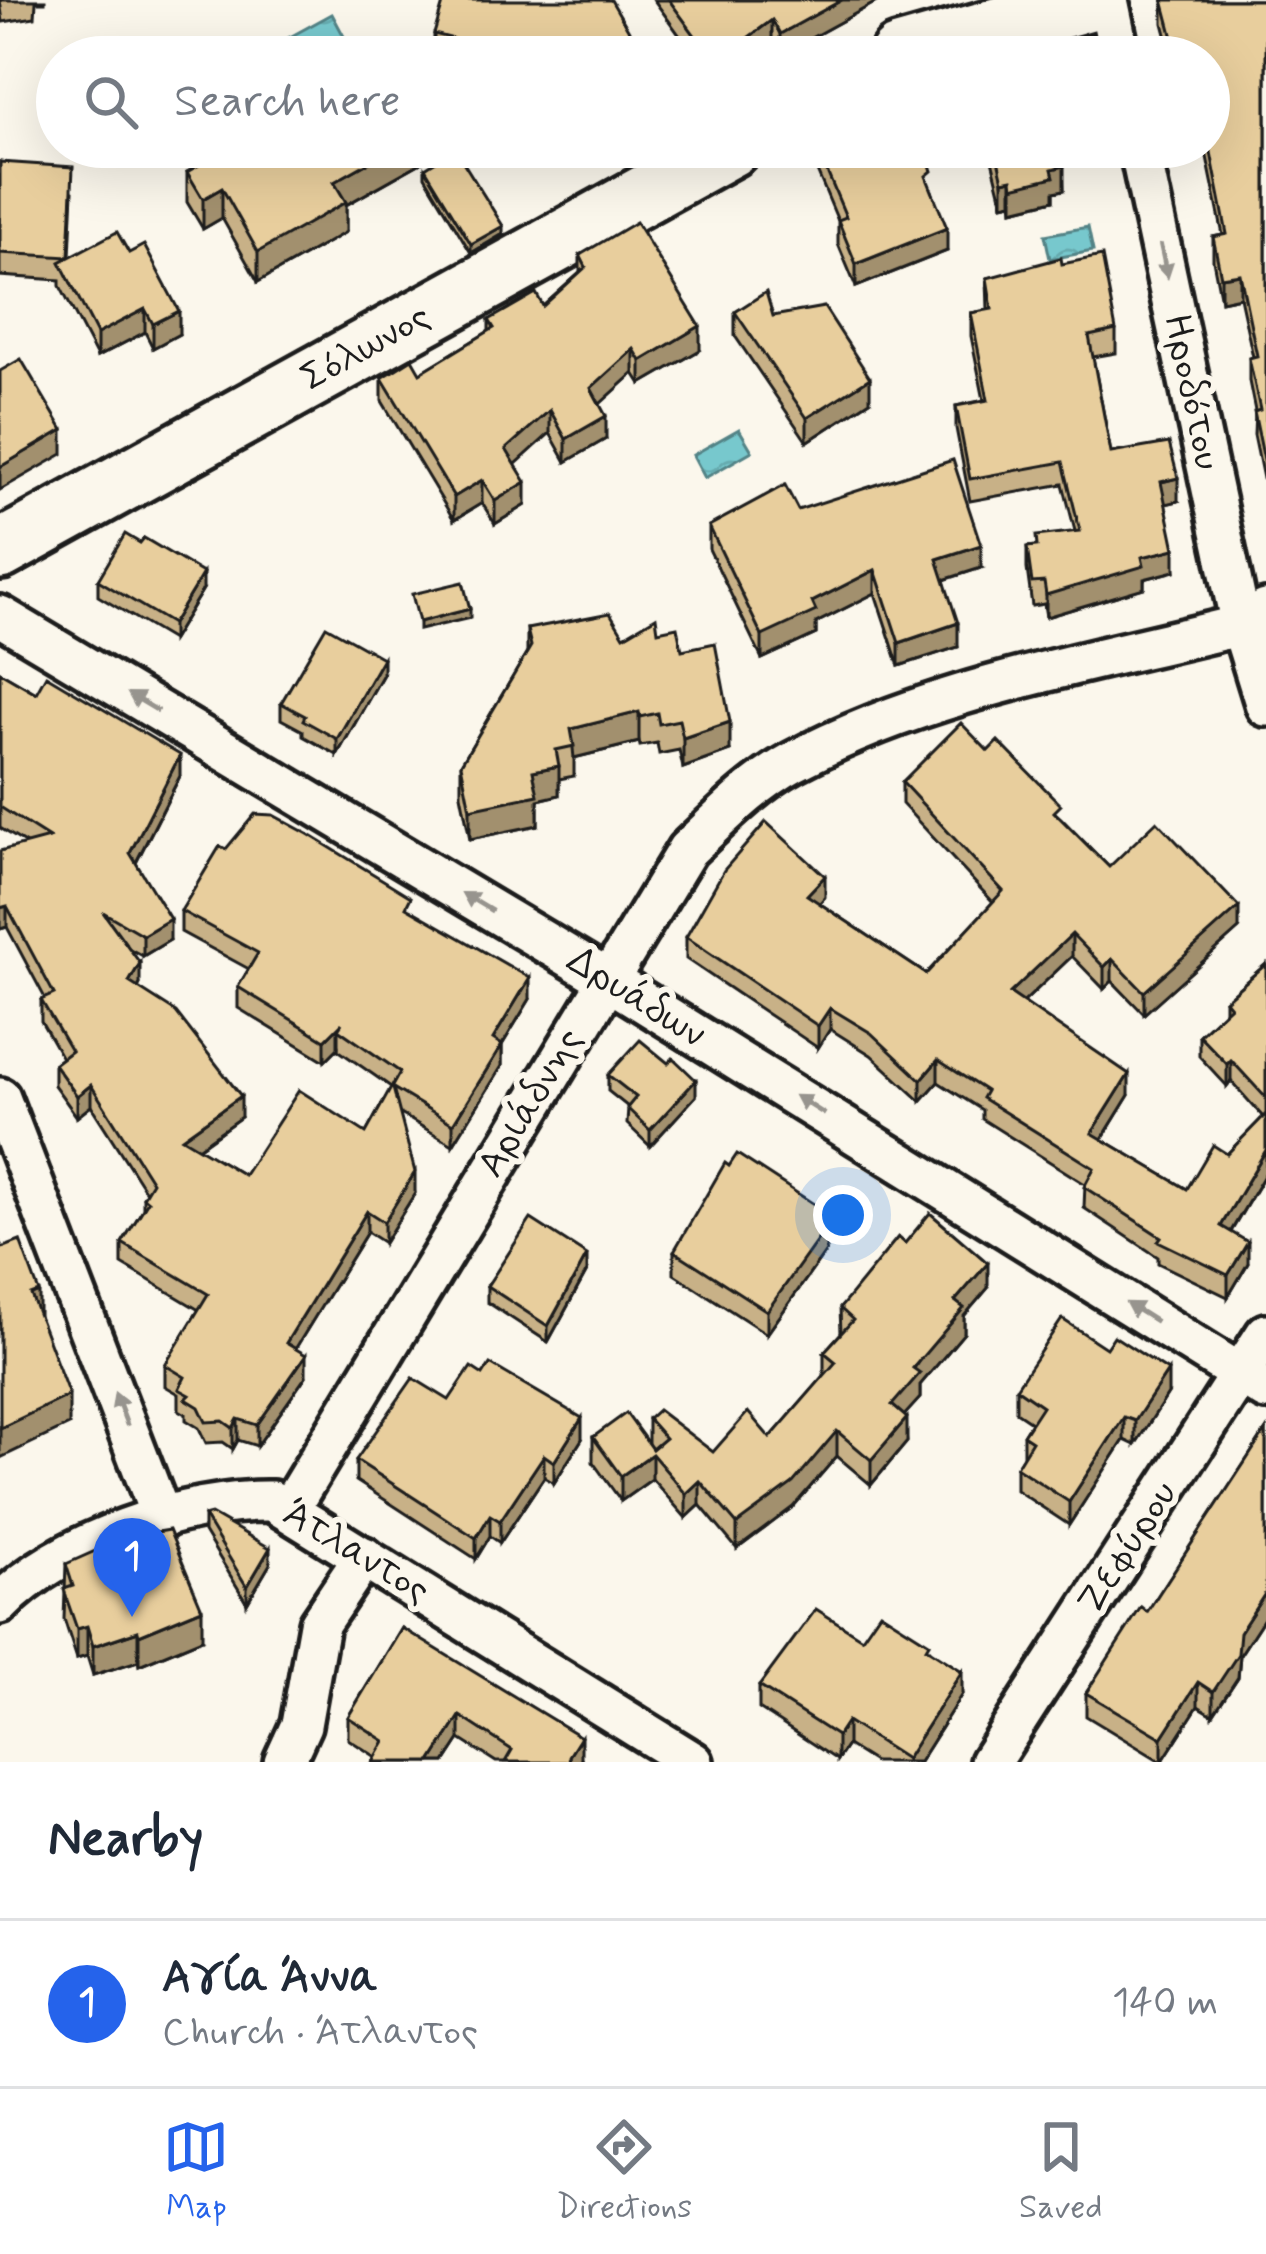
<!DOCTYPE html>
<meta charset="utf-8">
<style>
body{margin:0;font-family:Mynerve,sans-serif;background:#f6f6f7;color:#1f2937}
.you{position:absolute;left:843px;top:1215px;width:42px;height:42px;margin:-30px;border:9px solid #fff;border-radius:50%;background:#1a73e8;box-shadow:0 0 0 18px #1a73e833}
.badge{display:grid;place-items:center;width:78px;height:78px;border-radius:50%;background:#2563eb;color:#fff;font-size:39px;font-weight:700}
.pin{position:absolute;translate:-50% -99px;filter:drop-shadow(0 3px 6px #0008)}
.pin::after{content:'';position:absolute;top:63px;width:42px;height:36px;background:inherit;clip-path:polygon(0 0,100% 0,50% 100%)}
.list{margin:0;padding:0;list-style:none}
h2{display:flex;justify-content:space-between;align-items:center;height:156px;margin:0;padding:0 48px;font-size:51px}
h2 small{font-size:39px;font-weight:400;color:#747a83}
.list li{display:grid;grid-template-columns:78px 1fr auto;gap:36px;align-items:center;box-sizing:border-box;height:168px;padding:0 48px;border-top:3px solid #e0e1e3}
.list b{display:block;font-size:45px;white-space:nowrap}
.list p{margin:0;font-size:39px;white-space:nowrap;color:#747a83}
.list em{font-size:39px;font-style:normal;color:#747a83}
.icon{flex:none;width:66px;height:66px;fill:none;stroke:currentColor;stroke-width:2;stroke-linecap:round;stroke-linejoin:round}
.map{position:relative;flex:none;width:1266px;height:1762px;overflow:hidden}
.search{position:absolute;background:#fff;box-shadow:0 12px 48px #0002;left:36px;right:36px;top:36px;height:132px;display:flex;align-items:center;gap:30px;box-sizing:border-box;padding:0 42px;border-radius:66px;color:#747a83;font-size:45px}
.sheet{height:324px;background:#fff}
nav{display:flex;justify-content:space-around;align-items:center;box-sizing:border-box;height:168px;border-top:3px solid #e0e1e3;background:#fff;font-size:33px;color:#747a83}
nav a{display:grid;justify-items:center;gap:6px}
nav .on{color:#2563eb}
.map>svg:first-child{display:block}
</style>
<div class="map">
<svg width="1266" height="1762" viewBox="0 0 1266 1762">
<defs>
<pattern id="water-waves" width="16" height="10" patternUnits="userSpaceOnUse" patternTransform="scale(3)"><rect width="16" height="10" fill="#77c8cd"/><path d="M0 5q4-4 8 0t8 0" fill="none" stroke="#66abaf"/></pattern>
</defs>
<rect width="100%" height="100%" fill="#fbf7ec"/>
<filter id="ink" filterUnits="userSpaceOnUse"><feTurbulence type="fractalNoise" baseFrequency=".00833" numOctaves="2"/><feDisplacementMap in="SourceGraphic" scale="24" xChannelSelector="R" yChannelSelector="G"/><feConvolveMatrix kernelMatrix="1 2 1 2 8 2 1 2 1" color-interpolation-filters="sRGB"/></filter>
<g filter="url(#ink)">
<g fill="url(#water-waves)" stroke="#538386" stroke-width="3">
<path d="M332 14 353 53 270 57 266 50Z"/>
<path d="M1088 227 1093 251 1050 259 1045 235Z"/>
<path d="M739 429 752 451 705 478 693 455Z"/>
</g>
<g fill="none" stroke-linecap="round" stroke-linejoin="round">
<defs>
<g id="street">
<path d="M1108 0 1120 57"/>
<path d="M1139 147 1241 625 1266 706"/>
<path d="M0 616 605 978 1266 1390"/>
<path d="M0 1098 162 1519"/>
<path d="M289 1509 687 850C720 819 753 784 793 762 932 688 1090 663 1241 625L1266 610"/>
<path d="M0 1604C58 1542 187 1499 272 1501L693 1762"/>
<path d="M284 1762 301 1725 319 1624 364 1557"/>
<path d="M990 1762 1266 1334"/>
</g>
<g id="secondary">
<path d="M899 55 1093 0"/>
<path d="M0 550 731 147"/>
</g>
</defs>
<use href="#street" stroke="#1c1c1c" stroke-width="48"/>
<use href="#secondary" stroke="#1c1c1c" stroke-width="66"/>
<use href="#street" stroke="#fbf7ec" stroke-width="39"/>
<use href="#secondary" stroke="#fbf7ec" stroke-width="57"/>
</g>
<g fill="#c8b187" stroke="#1c1c1c" stroke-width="3">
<path d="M0 0H45V2H36L35 17 3 22Z"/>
<path d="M654 0H880L780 55 772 41 751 57H695Z"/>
<path d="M1163 0H1266V493L1254 435 1255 411 1249 381V358L1253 357 1240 297 1221 301 1213 260V237L1223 235 1205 147H1209V57H1172L1163 23Z"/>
<path d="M434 34 643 57H434Z"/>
<path d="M181 147H433V156L346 205V232L258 282 222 218 203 229 187 202V172L194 169Z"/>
<path d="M499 147H533L530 158 501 150Z"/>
<path d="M968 147H1062L1064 190 1054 192V200L1013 210 1012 202 1003 204 990 152 970 157Z"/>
<path d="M817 148 932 191 947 251 856 287 838 244V221L817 171Z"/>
<path d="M0 162 73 191 70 257 129 253 179 334 153 348 145 332 97 357 60 286V280L0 276Z"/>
<path d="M425 168 503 234 471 253 425 176Z"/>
<path d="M580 255 700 350 641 384 634 373 599 404 606 439 566 462 550 433 515 464 526 505 495 524 482 503 454 520 382 401V378L420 373 489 331V320L543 306 580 273Z"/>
<path d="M1062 264 1116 330V353L1093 357 1111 453 1178 501 1165 504 1175 571 1144 579V588L1046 617 1044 604 1032 606 1027 569V547L1036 546 1075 531 1063 484 970 501 956 428V406L984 400 971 336V313L988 310 987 278Z"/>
<path d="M735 312 773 316 870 401 807 442 735 336Z"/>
<path d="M798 510 981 568 944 580 958 647 899 666 875 593 816 623V634L762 659 709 549V526Z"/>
<path d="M98 580 203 589 172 640 98 596Z"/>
<path d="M527 629 624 636 658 631 682 650 730 751 683 768 679 750 659 754 657 743 640 746 639 742 574 758V776L559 779V795L538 800V825L470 839 461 794V764L527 653Z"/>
<path d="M0 672 180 776 136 863 170 940 143 956 130 949 140 984 138 988 241 1117 198 1148 244 1175 366 1133 391 1087 338 1050V1048L325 1061 238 1008V987L249 969 181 932V911L411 910 530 999 502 1045V1066L453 1145 399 1113 415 1193 384 1243 367 1232 295 1349 306 1376 257 1446 238 1440 233 1449 223 1442 206 1443 199 1428 186 1420V1414L179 1410V1394L165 1386V1365L199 1310 122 1264V1243L143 1209V1197L146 1192 91 1106 77 1117 54 1085V1064L62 1058 41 1021V1000L45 998 7 927 0 929 26 844 0 828Z"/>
<path d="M383 674 337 755 303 736V731L281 719V703Z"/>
<path d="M988 751 1061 818 1109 867 1239 929 1144 1014 1112 981 1104 989 1072 956 1024 1002 1129 1095 1102 1139 1187 1189 1227 1154 1263 1117 1231 1081 1227 1086 1199 1056V1035L1225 1010V1000L1266 964V1172L1231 1232 1248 1263 1228 1297 1158 1263V1257L1084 1208 1085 1184 982 1119V1110L938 1082 921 1101 871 1055 830 1029 818 1048 686 959V937L825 897 819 903 926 974 993 902 902 804V782Z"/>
<path d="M668 1063 696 1096 650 1146 627 1124 628 1107 608 1091V1075Z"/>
<path d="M826 1212V1251L767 1334 674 1274V1251Z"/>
<path d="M905 1243 988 1288 964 1316V1333L920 1385V1398L904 1415 907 1442 871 1485 837 1456 793 1507 737 1549 700 1505 686 1518 652 1479 621 1501 593 1462V1437L648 1444V1419L713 1452 770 1438 824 1376V1352L841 1333 840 1308Z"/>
<path d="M587 1271 548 1342 487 1302V1286Z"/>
<path d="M1016 1388 1168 1394 1135 1445 1124 1440 1069 1525 1016 1490V1467L1023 1456V1435L1031 1422 1016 1412Z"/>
<path d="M449 1400 582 1439 554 1483 544 1477 500 1543 490 1536 476 1559 356 1481V1460Z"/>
<path d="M1266 1430V1615L1240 1655 1238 1677 1213 1715 1198 1706 1162 1762 1086 1716V1693L1147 1612Z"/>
<path d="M204 1516 270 1564 247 1603 204 1532Z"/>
<path d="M66 1564 202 1639 139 1665 138 1661 93 1675 87 1656 77 1659 64 1619Z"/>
<path d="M402 1628 581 1759 579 1762H496L460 1739 445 1762H373L376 1757 348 1739V1717Z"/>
<path d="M862 1638 929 1649 962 1694 919 1762H874L847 1745 837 1760 759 1709V1686Z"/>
</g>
<g fill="#a2906e" stroke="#1c1c1c" stroke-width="3">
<path d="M842 0H880L780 55V34Z"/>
<path d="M772 20V41L751 57H722Z"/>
<path d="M396 147H433V156L346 205V232L258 282V252L334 182Z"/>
<path d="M970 147H990V152L970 157Z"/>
<path d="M1064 166V190L1054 192V200L1013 210V187L1052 169Z"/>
<path d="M1012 179V202L1003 204V181Z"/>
<path d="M222 188V218L203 229V199Z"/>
<path d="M503 226V234L471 253V244Z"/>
<path d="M947 228V251L856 287V264Z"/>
<path d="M1240 274V297L1221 301V277Z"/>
<path d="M145 309V332L97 357V334Z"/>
<path d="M179 311V334L153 348V324Z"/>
<path d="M700 326V350L641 384V361Z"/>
<path d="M634 349V373L591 412V388Z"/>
<path d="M870 378V401L807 442V418Z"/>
<path d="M550 410V433L506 473V449Z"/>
<path d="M606 416V439L566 462V439Z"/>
<path d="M63 430V454L0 490V467Z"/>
<path d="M1178 478V501L1161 505V482Z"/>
<path d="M482 480V503L454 520V497Z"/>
<path d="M526 482V505L495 524V501Z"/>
<path d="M981 545V568L937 582V559Z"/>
<path d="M1175 549V571L1144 579V588L1046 617V595L1142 557Z"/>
<path d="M875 570V593L816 623V634L762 659V636L812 602Z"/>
<path d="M203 573V589L172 640V624Z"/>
<path d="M470 609V618L419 630V622Z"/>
<path d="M958 623V647L899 666V643Z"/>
<path d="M383 658V674L337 755V739Z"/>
<path d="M639 712V742L574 758 571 729Z"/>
<path d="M730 722V751L683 768V738Z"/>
<path d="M180 755V776L130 874V853Z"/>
<path d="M559 766V795L538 800V825L470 839V809L533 771Z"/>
<path d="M825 876V897L807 917V895Z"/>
<path d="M7 906V927L0 929V908Z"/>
<path d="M1239 907V929L1144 1014V992Z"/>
<path d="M170 919V940L143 956V935Z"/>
<path d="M1072 934V956L1010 1015V993Z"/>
<path d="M1112 959V981L1104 989V967Z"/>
<path d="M140 963V984L129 1003V982Z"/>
<path d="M530 978V999L493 1060V1039Z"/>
<path d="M830 1008V1029L818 1048V1026Z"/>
<path d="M342 1023 338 1029V1048L325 1061V1040Z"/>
<path d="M502 1045V1066L453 1145V1124Z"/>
<path d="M938 1060V1082L921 1101V1080Z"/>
<path d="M1231 1060V1081L1227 1086V1064Z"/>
<path d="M1129 1074V1095L1092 1155V1133Z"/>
<path d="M696 1080V1096L650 1146V1130Z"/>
<path d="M91 1085V1106L77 1117V1096Z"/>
<path d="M241 1096V1117L182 1159V1138Z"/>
<path d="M1266 1150V1172L1221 1248V1226Z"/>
<path d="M415 1172V1193L384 1243V1222Z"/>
<path d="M367 1211V1232L286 1364V1343Z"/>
<path d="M826 1212V1251L767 1334V1311Z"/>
<path d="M1248 1242V1263L1228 1297V1275Z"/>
<path d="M587 1255V1271L548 1342V1326Z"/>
<path d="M988 1263V1288L964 1316V1333L920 1385V1398L892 1429V1405L955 1301Z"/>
<path d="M39 1292V1321L31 1295Z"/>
<path d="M306 1355V1376L257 1446V1425Z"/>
<path d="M1168 1371V1394L1135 1445V1421Z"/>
<path d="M69 1395V1425L0 1458V1428Z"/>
<path d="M1124 1417V1440L1069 1525V1502Z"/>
<path d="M582 1418V1439L554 1483V1462Z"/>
<path d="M907 1418V1442L871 1485V1460Z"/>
<path d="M238 1419V1440L233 1449V1428Z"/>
<path d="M837 1431V1456L793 1507 737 1549V1524Z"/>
<path d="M652 1454V1479L621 1501V1476Z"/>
<path d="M544 1455V1477L500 1543V1521Z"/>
<path d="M700 1481V1505L686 1518V1494Z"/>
<path d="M490 1515V1536L476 1559V1538Z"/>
<path d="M270 1548V1564L247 1603V1587Z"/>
<path d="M1266 1592V1615L1240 1655 1238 1677 1213 1715V1692L1240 1632Z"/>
<path d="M202 1609V1639L139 1665V1635Z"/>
<path d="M87 1626V1656L77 1659V1629Z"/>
<path d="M138 1631V1661L93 1675V1646Z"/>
<path d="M962 1671V1694L919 1762H906V1759Z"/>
<path d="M1198 1682V1706L1162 1762V1738Z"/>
<path d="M460 1716V1739L445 1762H431Z"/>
<path d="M847 1721V1745L837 1760V1736Z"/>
<path d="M581 1737V1759L579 1762H569V1756Z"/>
</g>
<g fill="#e8ce9d" stroke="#1c1c1c" stroke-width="3">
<path d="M444 0H611L643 55 640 57H465L454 39 434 34Z"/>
<path d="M669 0H842L780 34 772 20 722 57 713 47 707 52Z"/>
<path d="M1163 0H1266V470L1254 412 1260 410 1249 358 1257 356 1240 274 1221 277 1213 237 1227 234 1209 142V57H1178Z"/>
<path d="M221 44 228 57H198Z"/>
<path d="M198 147H396L334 182 346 202 258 252 222 188 203 199 187 172 206 161Z"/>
<path d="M924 147 932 171 926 176 947 228 856 264 838 220 846 217 817 148Z"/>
<path d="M995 147H1062L1064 166 1052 169 1054 177 1013 187 1012 179 1003 181Z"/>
<path d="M455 149 503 226 471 244 425 168Z"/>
<path d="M0 162 73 167 69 257 0 253Z"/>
<path d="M636 222 700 326 641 361 634 349 591 388 606 416 566 439 550 410 506 449 526 482 495 501 482 480 454 497 382 378 412 359 420 373 494 328 489 320 536 293 543 306 586 267 580 255Z"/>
<path d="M117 232 129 253 144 245 179 311 153 324 145 309 97 334 60 262Z"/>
<path d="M1102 256 1116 330 1089 336 1111 453 1169 443 1178 478 1161 482 1175 549 1142 557 1144 566 1046 595 1044 582 1032 583 1027 547 1037 546 1036 536 1080 531 1063 462 970 479 956 406 988 400 971 313 992 309 987 278 1061 258 1062 264Z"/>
<path d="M766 292 773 316 824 307 870 378 807 418 735 312Z"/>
<path d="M21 359 63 430 0 467V371Z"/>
<path d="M953 460 981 545 937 559 958 623 899 643 875 570 812 602 816 611 762 636 709 526 785 485 798 510Z"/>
<path d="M125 534 140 543 144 538 203 573 172 624 98 580Z"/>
<path d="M463 582 470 609 419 622 412 594Z"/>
<path d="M610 613 624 636 656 617 658 631 677 627 682 650 715 643 730 722 683 738 679 720 659 724 657 713 640 717 639 712 571 729 574 746 556 750 559 766 533 771 538 795 470 809 461 764 531 646 527 629Z"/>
<path d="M326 626 383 658 337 739 303 720 305 716 281 703Z"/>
<path d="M0 672 36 693 46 675 180 755 130 853 170 919 143 935 103 912 140 963 129 982 176 1012 241 1096 182 1138 244 1175 299 1090 366 1133 400 1072 338 1029 342 1023 325 1040 238 987 258 953 181 911 220 846 226 849 255 814 273 815 308 834 411 897 406 907 530 978 493 1039 502 1045 453 1124 393 1088 415 1172 384 1222 367 1211 286 1343 306 1355 257 1425 238 1419 233 1428 223 1421 206 1422 199 1407 186 1399 190 1395 179 1389 185 1377 165 1365 208 1294 122 1243 148 1201 143 1197 152 1182 91 1085 77 1096 54 1064 71 1051 41 1000 54 994 7 906 0 908V851L49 838 0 807Z"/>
<path d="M961 723 988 751 998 741 1061 805 1054 812 1109 867 1157 821 1239 907 1144 992 1112 959 1104 967 1072 934 1010 993 1129 1074 1092 1133 1187 1189 1213 1145 1227 1154 1266 1114V1150L1221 1226 1248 1242 1228 1275 1158 1241 1161 1237 1084 1187 1094 1168 982 1098 986 1091 938 1060 921 1080 871 1033 830 1008 818 1026 686 937 724 870 766 822 825 876 807 895 926 974 1003 891 902 782Z"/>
<path d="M1266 964V1098L1231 1060 1227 1064 1199 1035 1230 1006 1225 1000Z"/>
<path d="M640 1040 668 1063 673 1058 696 1080 650 1130 627 1108 636 1097 608 1075Z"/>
<path d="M737 1154 826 1212 819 1224 826 1228 767 1311 674 1251 725 1163 729 1166Z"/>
<path d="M930 1213 988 1263 955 1301 964 1308 913 1368 920 1373 892 1405 907 1418 871 1460 837 1431 793 1483 737 1524 700 1481 686 1494 652 1454 621 1476 593 1437 626 1413 652 1449 665 1438 648 1419 658 1410 713 1452 748 1412 770 1438 836 1362 824 1352 853 1320 840 1308 898 1237 905 1243Z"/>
<path d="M531 1219 587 1255 548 1326 487 1286Z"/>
<path d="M20 1241 39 1292 31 1295 69 1395 0 1428V1242L2 1248Z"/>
<path d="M1062 1319 1106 1348 1114 1336 1168 1371 1135 1421 1124 1417 1069 1502 1016 1467 1032 1441 1023 1435 1042 1406 1016 1388Z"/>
<path d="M490 1364 582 1418 554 1462 544 1455 500 1521 490 1515 476 1538 356 1460 413 1378 449 1400 471 1367 483 1375Z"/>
<path d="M1266 1430V1592L1240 1632 1238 1654 1213 1692 1198 1682 1162 1738 1086 1693 1141 1607 1147 1612 1160 1592Z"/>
<path d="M211 1514 270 1548 247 1587 204 1516Z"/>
<path d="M169 1530 202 1609 139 1635 138 1631 93 1646 87 1626 77 1629 67 1600 64 1589 73 1586 66 1564 127 1537Z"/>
<path d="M816 1609 862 1638 880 1612 929 1643 926 1648 962 1671 906 1759 847 1721 837 1736 759 1686Z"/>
<path d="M402 1628 581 1737 569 1756 570 1762H505L512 1750 460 1716 431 1762H373L385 1741 348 1717Z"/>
</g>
<defs><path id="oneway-solid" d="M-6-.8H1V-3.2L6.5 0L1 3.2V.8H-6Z" transform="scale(3)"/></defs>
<g fill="#97948e">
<use href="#oneway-solid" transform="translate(1164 261) rotate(78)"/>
<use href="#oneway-solid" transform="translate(143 702) rotate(-149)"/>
<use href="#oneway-solid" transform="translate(477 902) rotate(-149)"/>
<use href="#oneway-solid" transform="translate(810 1105) rotate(-148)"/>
<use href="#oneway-solid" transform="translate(1141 1312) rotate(-148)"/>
<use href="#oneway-solid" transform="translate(121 1409) rotate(-111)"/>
</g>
</g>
<g text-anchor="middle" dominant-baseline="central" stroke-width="12" stroke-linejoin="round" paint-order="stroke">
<g font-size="39" fill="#1c1c1c" stroke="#fbf7ec">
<text transform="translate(366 348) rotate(-29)">Σόλωνος</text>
<text transform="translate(1191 392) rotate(78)">Ηροδότου</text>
<text transform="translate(636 998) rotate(32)">Δρυάδων</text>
<text transform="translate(531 1103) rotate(-59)">Αριάδνης</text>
<text transform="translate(1128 1548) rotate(-57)">Ζεφύρου</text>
<text transform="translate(356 1553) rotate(31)">Άτλαντος</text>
</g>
</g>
</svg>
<div class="you"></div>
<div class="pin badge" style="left:132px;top:1617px">1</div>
<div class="search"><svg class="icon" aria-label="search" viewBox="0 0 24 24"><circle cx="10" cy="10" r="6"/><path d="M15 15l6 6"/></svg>Search here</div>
</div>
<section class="sheet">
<h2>Nearby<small></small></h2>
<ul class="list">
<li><span class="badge">1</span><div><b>Αγία Άννα</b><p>Church · Άτλαντος</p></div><em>140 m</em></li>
</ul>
</section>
<nav>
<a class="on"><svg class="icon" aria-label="map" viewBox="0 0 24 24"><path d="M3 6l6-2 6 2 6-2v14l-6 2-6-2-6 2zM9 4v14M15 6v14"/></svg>Map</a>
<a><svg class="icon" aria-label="directions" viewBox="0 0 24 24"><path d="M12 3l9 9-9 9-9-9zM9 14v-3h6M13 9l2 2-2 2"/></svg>Directions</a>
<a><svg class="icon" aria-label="saved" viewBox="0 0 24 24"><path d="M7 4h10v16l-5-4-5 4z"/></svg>Saved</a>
</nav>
